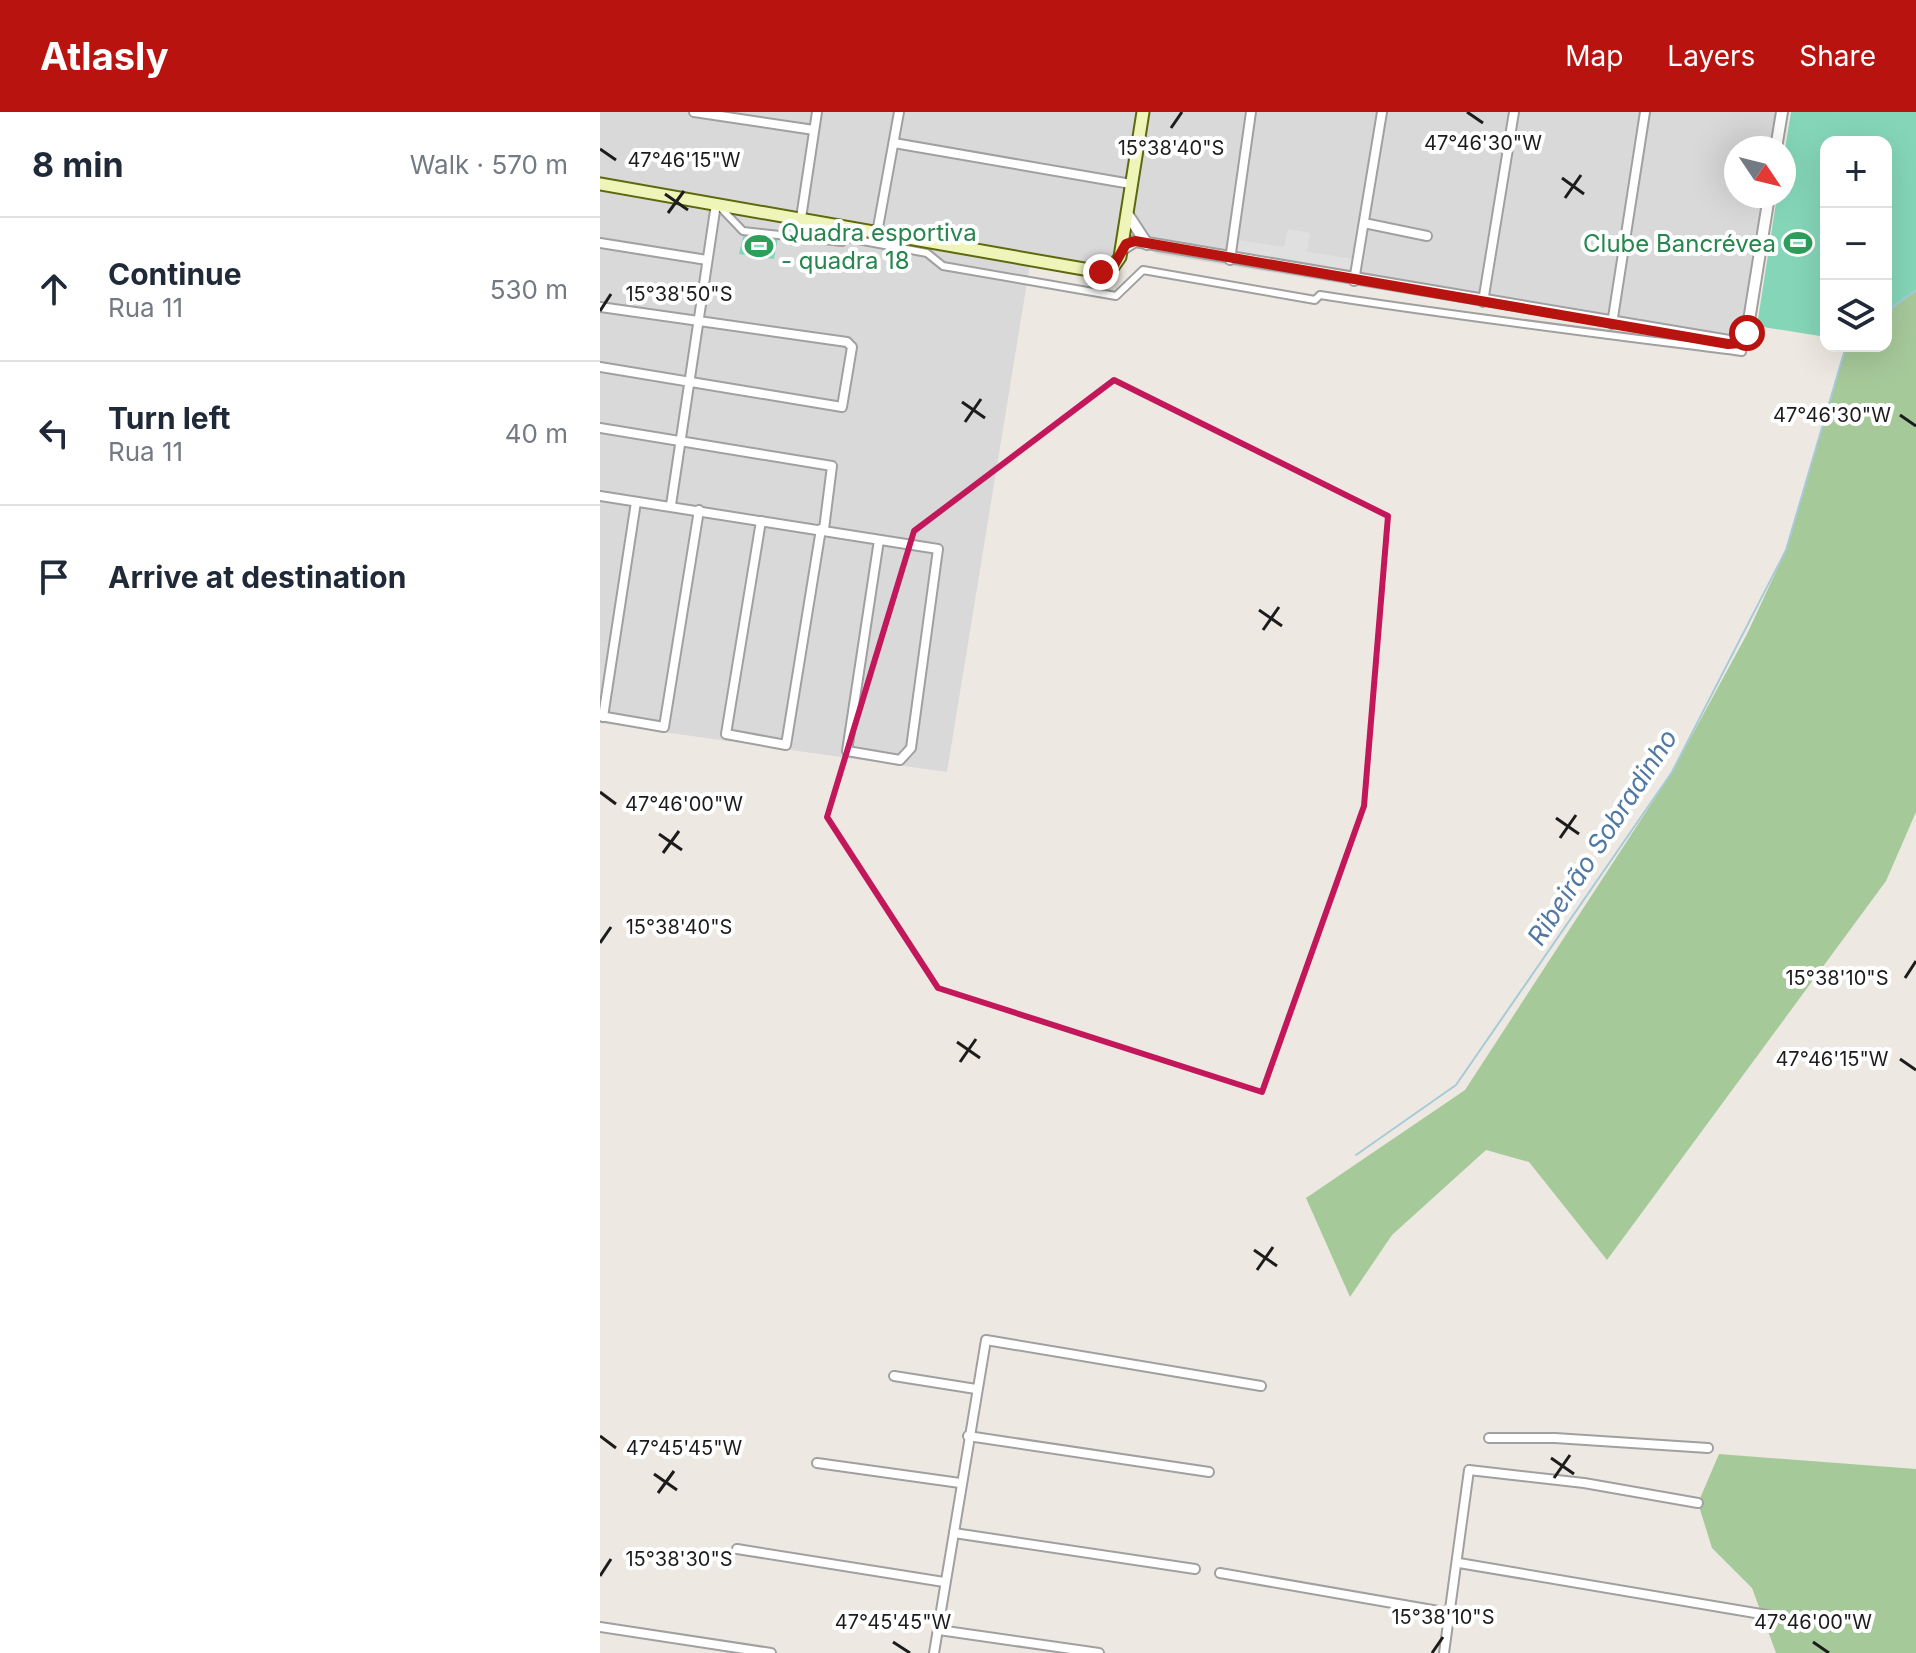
<!DOCTYPE html>
<meta charset="utf-8">
<style>
body{margin:0;font-family:Inter,sans-serif;background:#f2f2f3;color:#1f2937}
.controls{position:absolute;right:24px;top:24px;display:grid;overflow:hidden;border-radius:16px;box-shadow:0 8px 32px #0002}
.controls button{width:72px;height:72px;display:grid;place-items:center;padding:0;border:0;border-bottom:2px solid #e0e1e3;background:#fff;color:#1f2937;font:40px sans-serif}
.compass{position:absolute;left:1124px;top:24px;width:72px;height:72px;border-radius:50%;background:#fff;box-shadow:0 8px 32px #0002;rotate:125deg}
.stop{position:absolute;width:24px;height:24px;margin:-18px;border:6px solid #b9130f;border-radius:50%;background:#fff}
.stop.end{background:#b9130f;border-color:#fff;box-shadow:0 2px 8px #0008}
.list{margin:0;padding:0;list-style:none}
h2{display:flex;justify-content:space-between;align-items:center;height:104px;margin:0;padding:0 32px;font-size:34px}
h2 small{font-size:26px;font-weight:400;color:#747a83}
.list li{display:grid;grid-template-columns:52px 1fr auto;gap:24px;align-items:center;box-sizing:border-box;height:144px;padding:0 32px;border-top:2px solid #e0e1e3}
.list b{display:block;font-size:30px;white-space:nowrap}
.list p{margin:0;font-size:26px;white-space:nowrap;color:#747a83}
.list em{font-size:26px;font-style:normal;color:#747a83}
.icon{flex:none;width:44px;height:44px;fill:none;stroke:currentColor;stroke-width:2;stroke-linecap:round;stroke-linejoin:round}
.map{position:relative;flex:none;width:1316px;height:1541px;overflow:hidden}
header{display:flex;align-items:center;gap:48px;box-sizing:border-box;height:112px;padding:0 40px;background:#b9130f;color:#fff}
header strong{font-size:38px}
nav{display:flex;gap:44px;margin-inline-start:auto;font-size:28px}
main{display:flex}
aside{flex:1;background:#fff}
.map>svg:first-child{display:block}
</style>
<header>
<strong>Atlasly</strong>
<nav><a>Map</a><a>Layers</a><a>Share</a></nav>
</header>
<main>
<aside>
<h2>8 min<small>Walk · 570 m</small></h2>
<ul class="list">
<li><svg class="icon" aria-label="ahead" viewBox="0 0 24 24"><path d="M12 20V5M6 11l6-6 6 6"/></svg><div><b>Continue</b><p>Rua 11</p></div><em>530 m</em></li>
<li><svg class="icon" aria-label="left" viewBox="0 0 24 24"><path d="M17 20v-9H6M10 6l-5 5 5 5"/></svg><div><b>Turn left</b><p>Rua 11</p></div><em>40 m</em></li>
<li><svg class="icon" aria-label="arrive" viewBox="0 0 24 24"><path d="M6 21V4h12l-3 4 3 4H6"/></svg><div><b>Arrive at destination</b></div></li>
</ul>
</aside>
<div class="map">
<svg width="1316" height="1541" viewBox="0 0 1316 1541">
<rect width="100%" height="100%" fill="#ede9e2"/>
<path fill="#dad9d9" d="M0 0H1182L1176 36H1136V84H1169L1147 221 1130 234 557 142 539 130 527 113 521 152 514 161 504 164 430 152 347 660 0 611Z"/>
<g fill="#a6c99a">
<path d="M1316 178V700L1286 769 1007 1148 929 1050 886 1038 792 1123 750 1185 706 1086 865 978 1072 660 1147 522 1186 438 1246 234H1286V200Z"/>
<path d="M1119 1342 1316 1357V1541H1176L1152 1476 1112 1436 1098 1391Z"/>
</g>
<g fill="#85d6b9">
<path d="M1191 0H1316V178L1286 200V30H1226V225L1157 214 1177 84H1184V43Z"/>
<path d="M144 121 178 126 174 147 139 142Z"/>
</g>
<path fill="#e0e0e0" d="M688 117 710 121 707 140 755 147 752 161 635 143 637 128 684 135Z"/>
<g fill="none" stroke-linecap="round" stroke-linejoin="round">
<g stroke="#a6cbd7" stroke-width="2">
<path d="M1286 200 1316 178"/>
<path d="M756 1043 856 973 1072 660 1186 438 1246 234"/>
</g>
<defs>
<path id="pedestrian" d="M118 93 143 119 242 130 247 126 327 141 343 154 516 184 543 158 715 188 720 183C861 205 1001 222 1142 240L1141 231"/>
<g id="minor">
<path d="M94 0 214 18"/>
<path d="M294 31 531 72"/>
<path d="M201 106 217 0"/>
<path d="M764 111 827 124"/>
<path d="M277 121 299 0"/>
<path d="M0 131 107 148"/>
<path d="M630 148 651 0"/>
<path d="M754 169 782 0"/>
<path d="M883 190 914 0"/>
<path d="M0 195 247 230 252 235 242 295 0 255"/>
<path d="M1012 212 1045 0"/>
<path d="M0 316 232 354 224 417"/>
<path d="M0 384 338 437 311 636 300 648 247 639 279 428"/>
<path d="M71 393 116 92"/>
<path d="M161 409 126 622 186 633 221 417"/>
<path d="M0 604 64 615 99 398"/>
<path d="M3 605 36 390"/>
<path d="M294 1264 376 1277"/>
<path d="M368 1324 609 1360"/>
<path d="M889 1326H955L1108 1336"/>
<path d="M217 1351 360 1371"/>
<path d="M354 1421 595 1457"/>
<path d="M137 1437 344 1470"/>
<path d="M859 1451 1167 1503"/>
<path d="M620 1461 850 1501"/>
<path d="M0 1515 171 1541"/>
<path d="M339 1518 499 1541"/>
<path d="M334 1541 386 1228 661 1274"/>
<path d="M844 1541 869 1358 984 1371 1098 1391"/>
</g>
<g id="tertiary">
<path d="M1176 36 1182 0"/>
<path d="M528 103 547 132"/>
<path d="M521 138 535 129 1141 231 1147 221 1169 84"/>
</g>
<path id="secondary" d="M0 72 501 160 513 155 520 145 543 0"/>
</defs>
<use href="#pedestrian" stroke="#a0a0a0" stroke-width="10"/>
<use href="#minor" stroke="#a0a0a0" stroke-width="12"/>
<use href="#tertiary" stroke="#a0a0a0" stroke-width="14"/>
<use href="#secondary" stroke="#5d690d" stroke-width="15"/>
<use href="#pedestrian" stroke="#fff" stroke-width="6"/>
<use href="#minor" stroke="#fff" stroke-width="8"/>
<use href="#tertiary" stroke="#fff" stroke-width="10"/>
<use href="#secondary" stroke="#eff4b9" stroke-width="11"/>
</g>
<g fill="none" stroke-linecap="round" stroke-linejoin="round">
<path stroke="#b9130f" stroke-width="10" d="M501 160 513 155 526 132 535 129 1128 232 1141 231 1147 221"/>
</g>
<path fill="none" stroke="#c2185b" stroke-width="6" stroke-linejoin="round" d="M514 268 788 404 764 694 662 980 338 876 227 705 314 419Z"/>
<path fill="none" stroke="#1c1c1c" stroke-width="3" d="M867 0 883 11M571 16 582 0M0 37 16 48M962 66 984 82M65 82 88 98M965 86 981 63M68 101 84 79M0 199 11 182M362 290 385 306M1300 303 1316 314M365 310 381 287M659 498 682 514M663 518 679 495M0 680 16 692M956 706 979 722M59 722 82 738M960 726 976 703M63 741 79 719M0 831 11 815M1305 866 1316 849M357 930 380 946M1300 947 1316 958M360 950 376 927M654 1138 677 1154M657 1158 673 1135M0 1324 16 1336M951 1346 974 1362M54 1362 77 1378M954 1366 970 1343M58 1381 74 1359M0 1464 11 1447M293 1530 310 1541M1213 1530 1229 1541M832 1541 843 1525"/>
<defs>
<symbol id="stadium-bare" viewBox="-9 -9 18 18"><path d="M0-5a6.5 5 0 1 0 0 10a6.5 5 0 1 0 0-10ZM-3.5-1.8h7v3.6h-7Z" fill="#2e9e5b" stroke="#fff" stroke-width="2.5" paint-order="stroke"/></symbol>
</defs>
<g fill-rule="evenodd">
<use href="#stadium-bare" x="1178" y="111" width="40" height="40"/>
<use href="#stadium-bare" x="139" y="114" width="40" height="40"/>
</g>
<g text-anchor="middle" dominant-baseline="central" stroke-width="8" stroke-linejoin="round" paint-order="stroke">
<g font-size="24" fill="#27864d" stroke="#fff" text-anchor="start">
<text x="181" y="120">Quadra esportiva<tspan x="181" dy="28">- quadra 18</tspan></text>
<text x="1176" y="131" text-anchor="end">Clube Bancrévea</text>
</g>
<g font-size="26" font-style="italic" fill="#5078a3" stroke="#fff">
<text transform="translate(1002 725) rotate(-57)">Ribeirão Sobradinho</text>
</g>
</g>
<g font-size="20" text-anchor="middle" fill="#1c1c1c" stroke="#fff" stroke-width="8" stroke-linejoin="round" paint-order="stroke">
<text x="883" y="38">47°46'30"W</text>
<text x="571" y="43">15°38'40"S</text>
<text x="84" y="55">47°46'15"W</text>
<text x="79" y="189">15°38'50"S</text>
<text x="1232" y="310">47°46'30"W</text>
<text x="84" y="699">47°46'00"W</text>
<text x="79" y="822">15°38'40"S</text>
<text x="1237" y="873">15°38'10"S</text>
<text x="1232" y="954">47°46'15"W</text>
<text x="84" y="1343">47°45'45"W</text>
<text x="79" y="1454">15°38'30"S</text>
<text x="843" y="1512">15°38'10"S</text>
<text x="293" y="1517">47°45'45"W</text>
<text x="1213" y="1517">47°46'00"W</text>
</g>
</svg>
<div class="controls">
<button>+</button>
<button>−</button>
<button><svg class="icon" aria-label="layers" viewBox="0 0 24 24"><path d="M12 4l9 5-9 5-9-5zM3 14l9 5 9-5"/></svg></button>
</div>
<svg class="compass" viewBox="-18 -18 36 36"><path d="M0-13l5 13h-10z" fill="#e53935"/><path d="M0 13l5-13h-10z" fill="#747a83"/></svg>
<div class="stop" style="left:1147px;top:221px"></div>
<div class="stop end" style="left:501px;top:160px"></div>
</div>
</main>
